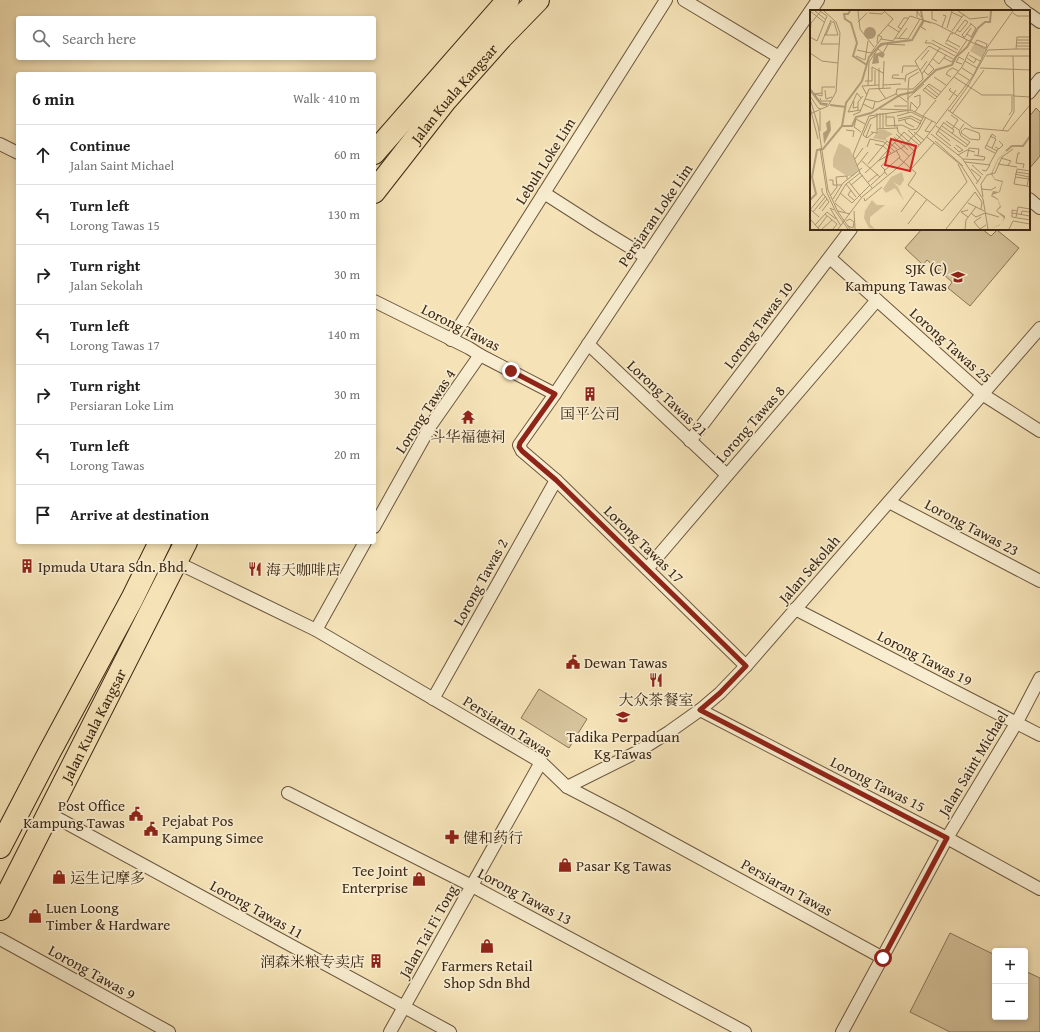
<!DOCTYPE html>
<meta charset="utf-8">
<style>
body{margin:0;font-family:"Gentium Book Plus","Noto Serif SC",serif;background:#f6f6f6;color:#222}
.controls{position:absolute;right:12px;bottom:12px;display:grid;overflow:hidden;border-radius:4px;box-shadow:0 2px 6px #0003}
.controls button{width:36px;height:36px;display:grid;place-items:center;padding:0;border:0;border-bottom:1px solid #e0e0e0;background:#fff;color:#222;font:20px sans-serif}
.stop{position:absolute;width:12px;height:12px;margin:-9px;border:3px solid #8f2418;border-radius:50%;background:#fff}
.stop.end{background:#8f2418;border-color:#fff;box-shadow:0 1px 4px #0008}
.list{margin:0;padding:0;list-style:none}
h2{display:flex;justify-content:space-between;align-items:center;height:52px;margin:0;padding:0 16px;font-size:17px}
h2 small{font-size:13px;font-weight:400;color:#767676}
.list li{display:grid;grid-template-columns:26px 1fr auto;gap:12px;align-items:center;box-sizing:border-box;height:60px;padding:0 16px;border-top:1px solid #e0e0e0}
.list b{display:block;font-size:15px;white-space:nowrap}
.list p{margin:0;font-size:13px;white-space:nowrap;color:#767676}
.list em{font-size:13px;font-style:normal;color:#767676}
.icon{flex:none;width:22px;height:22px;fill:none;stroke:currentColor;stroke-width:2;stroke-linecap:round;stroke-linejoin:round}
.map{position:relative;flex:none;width:1040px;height:1032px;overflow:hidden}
.search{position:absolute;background:#fff;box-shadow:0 2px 6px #0003;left:16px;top:16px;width:360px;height:44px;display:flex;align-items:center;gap:10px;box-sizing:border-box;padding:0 14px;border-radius:4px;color:#767676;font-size:15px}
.panel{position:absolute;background:#fff;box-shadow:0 2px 6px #0003;left:16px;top:72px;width:360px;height:472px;border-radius:4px}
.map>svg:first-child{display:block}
</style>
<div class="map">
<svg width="1040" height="1032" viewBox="0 0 1040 1032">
<rect width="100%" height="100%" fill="#f5e3b7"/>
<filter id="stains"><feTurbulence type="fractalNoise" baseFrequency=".005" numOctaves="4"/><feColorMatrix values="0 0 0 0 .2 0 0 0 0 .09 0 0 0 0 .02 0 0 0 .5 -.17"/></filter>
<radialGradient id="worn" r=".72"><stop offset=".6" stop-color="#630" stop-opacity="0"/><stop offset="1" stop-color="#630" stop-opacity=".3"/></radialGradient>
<g fill="#d6c39b" stroke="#8a7658">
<path d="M1036 108 1040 112V156L1029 169V117Z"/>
<path d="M922 229H982L991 236 997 230 1019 248 970 306 948 288 955 278 952 282 927 260 923 265 905 248Z"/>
<path d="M539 689 587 719 569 748 521 718Z"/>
<path d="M950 933 995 955V1017H1025V971L1040 978V1032H950L910 1012Z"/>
</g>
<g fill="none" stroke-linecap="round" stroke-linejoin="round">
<defs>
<g id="street">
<path d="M684 0 779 57"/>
<path d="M1011 0 1025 11"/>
<path d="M1029 14 1040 22"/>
<path d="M1029 93 1040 79"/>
<path d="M0 144 18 153"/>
<path d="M544 193 597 227 646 257"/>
<path d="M1029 199 1040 208"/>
<path d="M830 258 982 394 1040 431"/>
<path d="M374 301 469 348 480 355 555 394"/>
<path d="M451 340 666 0"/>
<path d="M588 344 727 475"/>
<path d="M690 441 851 229"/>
<path d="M889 502 1040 581"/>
<path d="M374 527 431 425 480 355"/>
<path d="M176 562 316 630 541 762 567 787 621 815 883 958"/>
<path d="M647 569 877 300"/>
<path d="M795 609 1040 735"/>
<path d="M316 630 365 542"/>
<path d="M746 666 556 480 522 451 519 445 555 394 779 57 818 0"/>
<path d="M433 699 556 480"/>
<path d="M700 710 947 838 1040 889"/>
<path d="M567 787 637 752 669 732 700 710 720 693 746 666 1040 328"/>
<path d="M288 793 472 886 745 1032"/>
<path d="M48 813 450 1032"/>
<path d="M0 939 169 1032"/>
<path d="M390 1032 541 762"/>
<path d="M842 1032 947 838 1017 722 1040 678"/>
</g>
<g id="highway">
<path d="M374 153 508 0"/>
<path id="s1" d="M374 192 445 101 501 38 538 0"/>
<path d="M0 847 49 753 132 599 160 542"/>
<path id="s2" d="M0 909 186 542"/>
</g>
</defs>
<use href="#street" stroke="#6c573e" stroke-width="14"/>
<use href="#highway" stroke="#3e2815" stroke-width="24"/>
<use href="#street" stroke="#f8edd0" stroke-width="12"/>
<use href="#highway" stroke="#f5e3b7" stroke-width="22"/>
</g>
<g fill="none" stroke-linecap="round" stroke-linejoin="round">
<path stroke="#8f2418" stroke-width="5" d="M511 371 555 394 520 443 519 447 522 451 556 480 746 666 720 693 700 710 947 838 883 958"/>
</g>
<defs>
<symbol id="school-bare" viewBox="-9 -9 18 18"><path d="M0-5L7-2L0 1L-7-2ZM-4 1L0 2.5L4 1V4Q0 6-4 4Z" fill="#8f2418" stroke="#f8edd0" stroke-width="2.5" paint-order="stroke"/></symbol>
<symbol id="building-bare" viewBox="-9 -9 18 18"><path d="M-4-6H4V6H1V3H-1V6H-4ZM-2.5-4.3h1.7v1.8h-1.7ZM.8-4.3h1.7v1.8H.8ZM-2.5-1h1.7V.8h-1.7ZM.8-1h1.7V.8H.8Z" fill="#8f2418" stroke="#f8edd0" stroke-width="2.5" paint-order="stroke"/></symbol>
<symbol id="temple-bare" viewBox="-9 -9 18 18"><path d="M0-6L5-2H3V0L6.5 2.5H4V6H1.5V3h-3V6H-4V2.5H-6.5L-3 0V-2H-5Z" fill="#8f2418" stroke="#f8edd0" stroke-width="2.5" paint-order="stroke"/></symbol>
<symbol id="restaurant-bare" viewBox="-9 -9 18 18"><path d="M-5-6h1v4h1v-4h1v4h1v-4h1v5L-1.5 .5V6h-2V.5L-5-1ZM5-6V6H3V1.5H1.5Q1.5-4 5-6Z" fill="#8f2418" stroke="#f8edd0" stroke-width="2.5" paint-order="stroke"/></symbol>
<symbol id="civic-bare" viewBox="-9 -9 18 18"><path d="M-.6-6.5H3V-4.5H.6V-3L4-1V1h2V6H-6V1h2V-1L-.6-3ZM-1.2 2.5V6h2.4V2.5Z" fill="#8f2418" stroke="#f8edd0" stroke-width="2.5" paint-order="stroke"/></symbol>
<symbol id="pharmacy-bare" viewBox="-9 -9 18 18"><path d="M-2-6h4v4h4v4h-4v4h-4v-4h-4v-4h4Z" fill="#8f2418" stroke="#f8edd0" stroke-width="2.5" paint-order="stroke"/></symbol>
<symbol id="shop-bare" viewBox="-9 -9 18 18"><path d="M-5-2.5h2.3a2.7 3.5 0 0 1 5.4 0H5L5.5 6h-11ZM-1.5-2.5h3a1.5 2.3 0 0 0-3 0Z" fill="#8f2418" stroke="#f8edd0" stroke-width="2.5" paint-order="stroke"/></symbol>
</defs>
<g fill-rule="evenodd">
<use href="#school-bare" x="948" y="267" width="20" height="20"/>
<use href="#building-bare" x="580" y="384" width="20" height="20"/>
<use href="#temple-bare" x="458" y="407" width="20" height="20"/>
<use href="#building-bare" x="17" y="556" width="20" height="20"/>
<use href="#restaurant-bare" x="245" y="559" width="20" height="20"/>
<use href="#civic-bare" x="563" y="652" width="20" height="20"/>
<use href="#restaurant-bare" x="646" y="670" width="20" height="20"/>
<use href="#school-bare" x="613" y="707" width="20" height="20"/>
<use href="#civic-bare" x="126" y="804" width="20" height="20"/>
<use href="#civic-bare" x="141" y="819" width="20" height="20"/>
<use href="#pharmacy-bare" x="442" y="827" width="20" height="20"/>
<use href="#shop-bare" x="555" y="855" width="20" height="20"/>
<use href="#shop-bare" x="49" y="867" width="20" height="20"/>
<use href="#shop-bare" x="409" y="869" width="20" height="20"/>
<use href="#shop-bare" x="25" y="906" width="20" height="20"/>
<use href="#shop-bare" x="477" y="936" width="20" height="20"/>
<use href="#building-bare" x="366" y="951" width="20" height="20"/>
</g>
<g text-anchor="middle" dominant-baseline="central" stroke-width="3.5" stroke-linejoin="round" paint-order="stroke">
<g font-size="15" fill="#3e2815" stroke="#f8edd0">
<text stroke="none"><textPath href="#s1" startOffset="127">Jalan Kuala Kangsar</textPath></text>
<text transform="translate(545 161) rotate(-58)">Lebuh Loke Lim</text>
<text transform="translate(655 215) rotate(-56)">Persiaran Loke Lim</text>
<text transform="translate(758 325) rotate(-53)">Lorong Tawas 10</text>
<text transform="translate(461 327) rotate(27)">Lorong Tawas</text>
<text transform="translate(951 345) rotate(42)">Lorong Tawas 25</text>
<text transform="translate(668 398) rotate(43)">Lorong Tawas 21</text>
<text transform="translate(425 411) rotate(-57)">Lorong Tawas 4</text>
<text transform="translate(750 424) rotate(-49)">Lorong Tawas 8</text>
<text transform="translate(972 527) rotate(28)">Lorong Tawas 23</text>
<text transform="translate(644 544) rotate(44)">Lorong Tawas 17</text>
<text transform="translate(809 569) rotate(-49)">Jalan Sekolah</text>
<text transform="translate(480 582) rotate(-61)">Lorong Tawas 2</text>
<text transform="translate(925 658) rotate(27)">Lorong Tawas 19</text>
<text stroke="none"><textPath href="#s2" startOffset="206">Jalan Kuala Kangsar</textPath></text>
<text transform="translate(508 726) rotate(32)">Persiaran Tawas</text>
<text transform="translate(973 763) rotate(-59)">Jalan Saint Michael</text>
<text transform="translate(878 784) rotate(27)">Lorong Tawas 15</text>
<text transform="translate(787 887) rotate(29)">Persiaran Tawas</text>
<text transform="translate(525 896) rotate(28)">Lorong Tawas 13</text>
<text transform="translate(257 909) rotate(29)">Lorong Tawas 11</text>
<text transform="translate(428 931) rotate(-61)">Jalan Tai Fi Tong</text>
<text transform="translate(92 972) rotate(29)">Lorong Tawas 9</text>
</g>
<g font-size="15" fill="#3e2815" stroke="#f8edd0" text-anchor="start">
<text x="947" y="268" text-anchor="end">SJK (C)<tspan x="947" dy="17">Kampung Tawas</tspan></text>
<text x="590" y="413" text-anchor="middle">国平公司</text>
<text x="468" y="436" text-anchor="middle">斗华福德祠</text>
<text x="38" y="566">Ipmuda Utara Sdn. Bhd.</text>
<text x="266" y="569">海天咖啡店</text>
<text x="584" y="662">Dewan Tawas</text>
<text x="656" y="699" text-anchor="middle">大众茶餐室</text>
<text x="623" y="736" text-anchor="middle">Tadika Perpaduan<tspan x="623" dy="17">Kg Tawas</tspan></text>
<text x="125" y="805" text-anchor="end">Post Office<tspan x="125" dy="17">Kampung Tawas</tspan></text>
<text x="162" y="820">Pejabat Pos<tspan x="162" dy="17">Kampung Simee</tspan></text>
<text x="463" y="837">健和药行</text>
<text x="576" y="865">Pasar Kg Tawas</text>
<text x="408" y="870" text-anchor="end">Tee Joint<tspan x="408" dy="17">Enterprise</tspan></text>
<text x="70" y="877">运生记摩多</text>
<text x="46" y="907">Luen Loong<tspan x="46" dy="17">Timber &amp; Hardware</tspan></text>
<text x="365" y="961" text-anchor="end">润森米粮专卖店</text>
<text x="487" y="965" text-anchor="middle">Farmers Retail<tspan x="487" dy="17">Shop Sdn Bhd</tspan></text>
</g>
</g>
<g transform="translate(810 10)">
<rect width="220" height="220" fill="#f5e3b7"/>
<path d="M164 34 175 40 172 48 160 41ZM69 120H75L83 124 76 128 77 131 63 128ZM29 133 40 139 45 152 48 160 43 166H37L23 157V149ZM92 162 94 170 90 176 83 172 88 177 94 191 85 178 76 183 73 179 81 167ZM62 190 67 195H75L60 207V214L65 219 59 218 54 208 55 201Z" fill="#d6c39b"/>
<path d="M54 23a6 6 0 1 1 12 0a6 6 0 1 1-12 0ZM71 42 75 44 73 48 68 46 69 53 62 54 64 44ZM20 110 21 120 14 134 13 123 17 120 16 113ZM198 139 188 150 182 164 185 169 193 171 190 182 182 185 188 189 191 197 187 201 195 206V208L190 215 180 219 191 214 194 208 186 201 190 196 188 190 181 186 183 181 189 182 192 172 185 170 181 164 188 149Z" fill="#b7a380"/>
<path fill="none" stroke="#b7a380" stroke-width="2" d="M40 1 38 4H34L35 9 41 13 47 33 43 46 57 55M0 80 11 94 17 95M20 95 36 97M32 116H42L46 107 61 103 90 85 103 82 126 60 142 55 146 47 157 37 168 18 175 12H180L181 1M196 141 202 136H213L220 126M0 190 6 184 2 167 7 140 13 139 32 116 36 93 52 71 59 47 71 34 102 30 113 11 111 1"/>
<path fill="none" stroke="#ac9876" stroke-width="1" d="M0 1 14 12M5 1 15 9M48 1 50 19 64 37M122 1V9L127 11M148 1 160 9 178 7M141 2 152 7M59 3 72 4 75 1M203 3 207 6H220M100 6 126 14 177 40M107 7V1L111 7M21 10 11 34H29M48 12 57 3M78 15 89 22M132 17 136 6 133 5M137 18 142 1M91 19 88 17 94 8H98M116 20 111 17 114 11 121 13M147 20 150 22 158 12M142 21 154 4M145 23 155 10 158 12M0 24 1 13 11 1M157 24 161 27 166 18 160 13M14 25H28L24 12H21M16 25 21 13M69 25 83 9 74 1M0 27 7 31 17 6 10 1M154 27 152 25 161 14M85 28 98 29 110 9M89 28 97 18M154 28 161 18M71 29 83 31 100 6M117 30 115 33H121L145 46M122 30 147 43M137 30 150 37M167 30 177 34 176 38 165 33ZM207 30H220M136 32 141 23 143 24M67 33 68 25 72 27 71 29M135 33 148 40M206 33H220M119 36 143 49M206 36H220M68 39 73 43 78 34M206 39 207 27H220M206 39H220M47 40 61 43M0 43 12 51 28 53M61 43 71 29M159 45 170 51M46 46 55 50 58 31M176 46H220M203 46 204 90M134 48 142 52 157 30M157 48 164 53 166 49M123 49 129 54 136 45M111 50 119 40M155 51 167 58M152 54 146 52 149 47 154 50M62 57 73 63M69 58V79L76 89M152 58 163 65M170 58 220 60M110 61 117 51M114 61 118 65 124 59 119 54M92 63 93 56H107M148 63 159 70M112 64 105 51 119 36M89 65H83L82 68 95 69M124 67 136 75M141 67 136 64 139 60 143 58 148 61M144 67 172 85H204M55 71H62V57M95 72 96 65 108 59M58 75 59 52 69 37 75 34 95 35M65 75V60M73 75 91 74M118 76 129 85M158 76 178 40 206 39M12 77H25M0 78 11 93 18 94M73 78 74 51M115 78 127 87M141 78 139 80 147 86M98 79 99 68 109 62M15 80 16 89 22 87M12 83 4 84 12 86V77M86 84 87 79H97M57 85 52 76 69 75M0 86 8 98 11 99M204 86 220 87M104 87 110 85V95L105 102M127 87 152 57 159 42M127 87 125 89 113 80 119 74 131 82M10 88 11 91H21M51 88 47 83 38 102 51 100M0 89 8 115 18 180 28 202 40 219M55 89 68 92 86 84 97 92M97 89 114 74M139 90 146 80M44 91 43 98 48 97M53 94 63 99 65 92M84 96H97M0 97 8 129M70 99 97 100M48 100V92L53 86M100 100 101 92 107 98M138 100 163 118 198 121 220 95M140 101 158 76M98 103V79H103L113 69 112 64 130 38M0 104 18 96 26 82 30 23 26 12 14 1M142 104 174 60M43 105 50 102 59 79 81 78M141 105 148 110 142 119M199 105 202 101V86M87 106 101 102 113 108M113 106 126 90M76 107H84L85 117M88 109 101 106 111 111M95 110 96 113 104 117M88 111 100 108 111 114M136 111 149 120M134 113 144 120 142 124M92 115 102 120 107 119 114 106M76 116 92 115M76 116V103M87 116 88 122 106 138M126 116 156 137 160 132 151 126M132 116 158 135M67 119 87 118M70 119V103M73 119V103M36 120 44 121 43 127M98 120 111 133M152 120 151 123 160 129 169 130 170 127M153 120 155 118 169 123 170 127M10 121V101M128 121 140 131M192 121 204 102V90M51 122 44 117 46 109 55 114M61 122 67 123V103M104 122 114 130M120 122 115 121 122 111M86 124 104 141M121 124 152 148 168 172M126 124 141 136M126 124 134 112M53 125 60 109 67 106M53 125 57 128 63 123M151 126 149 121 154 114M180 126 186 129 182 138M56 127 61 114M84 127 98 140M117 127 151 155 173 189 178 219M125 131 153 156M84 132 99 146M65 134 73 136 81 143M176 135 187 141M57 137 60 129 74 132 84 141M144 137 149 142 153 140 146 135M185 137 189 139 193 135 189 131M10 138 17 183 26 202 38 219M91 139 109 120 116 107M185 143 175 138 182 124 186 127M210 143H208L206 153 214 154 213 158M148 145 157 140 165 142M157 147 159 138 169 139 168 146M89 148 106 163 98 175 132 201 157 172 148 154M191 148 201 151 198 155M45 149 53 138M153 149 174 150 175 147 164 145M52 151 70 167M68 151 94 122 109 135M155 152 180 155 176 161 172 160M58 154 77 131 87 139M188 154 207 157M162 155 173 165M179 155 188 139M47 156 58 142M102 158 124 133M161 159 171 167 166 174M75 160 71 156 77 151M206 162 220 164M55 163 68 151 91 138M205 164 219 167M77 165 74 161 90 147 86 140M205 167 219 169M19 170H23V175H32M39 172 51 187M58 172 68 164M36 174 46 187M41 175 53 165M61 175 75 162M217 176 219 167V164L220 162V161L207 159 204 174 217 176 220 177M62 178 50 163 43 145 59 106 101 100 126 113M171 179 181 180 186 177M41 180 38 185 44 190M30 183 42 193M21 185 27 177 26 167 37 166V169M173 187 171 174 177 165 185 163 192 147 203 139M54 188 55 191 72 177M23 189 33 173 52 158M25 192 36 174 50 163M25 193 35 202M42 193 60 175M158 193 174 201M0 199 9 207M9 199 17 189M0 200 13 184M24 200 20 198 31 216M12 201 19 192 12 182V178M28 201 40 204M44 201 45 219M207 201 202 200V207L220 210M3 202 16 186M91 202 106 181M161 203 166 207 175 203M175 203 189 207M202 203 220 206M15 204 27 214 23 219M211 205 212 201 220 202M158 207 151 202 158 200M171 207 164 212 170 219 176 215M206 207 208 197 220 199M0 209 9 219M36 211 40 209 44 212 43 218 38 216M98 214 117 189M5 215 17 202 26 209M8 218 17 206M12 219 22 210M28 219 52 187 92 154 114 130 163 66 178 36 203 1M136 219 165 182 172 192 171 199M155 219 156 210 166 197M199 219 203 211 220 214"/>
<path fill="#d62828" fill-opacity="0.15" stroke="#d62828" stroke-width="2" d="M81 129 106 136 100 161 75 155Z"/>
<rect width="220" height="220" fill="none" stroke="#3e2815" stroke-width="2"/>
</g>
<rect width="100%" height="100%" filter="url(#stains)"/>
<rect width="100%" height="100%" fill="url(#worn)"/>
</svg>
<div class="controls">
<button>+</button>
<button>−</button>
</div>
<div class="stop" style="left:883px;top:958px"></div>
<div class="stop end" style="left:511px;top:371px"></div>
<div class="search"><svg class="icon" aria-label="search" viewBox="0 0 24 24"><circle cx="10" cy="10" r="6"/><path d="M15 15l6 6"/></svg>Search here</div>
<section class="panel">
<h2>6 min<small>Walk · 410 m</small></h2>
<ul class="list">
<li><svg class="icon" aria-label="ahead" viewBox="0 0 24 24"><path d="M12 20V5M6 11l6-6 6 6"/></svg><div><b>Continue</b><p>Jalan Saint Michael</p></div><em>60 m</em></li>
<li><svg class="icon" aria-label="left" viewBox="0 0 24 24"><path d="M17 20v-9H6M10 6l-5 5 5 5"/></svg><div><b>Turn left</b><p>Lorong Tawas 15</p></div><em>130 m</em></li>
<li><svg class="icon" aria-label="right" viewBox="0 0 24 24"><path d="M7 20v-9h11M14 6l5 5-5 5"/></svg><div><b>Turn right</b><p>Jalan Sekolah</p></div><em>30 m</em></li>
<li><svg class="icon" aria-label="left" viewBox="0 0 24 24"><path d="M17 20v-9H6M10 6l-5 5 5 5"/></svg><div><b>Turn left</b><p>Lorong Tawas 17</p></div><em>140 m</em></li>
<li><svg class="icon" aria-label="right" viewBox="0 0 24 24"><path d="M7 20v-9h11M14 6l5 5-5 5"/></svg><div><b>Turn right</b><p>Persiaran Loke Lim</p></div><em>30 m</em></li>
<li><svg class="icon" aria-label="left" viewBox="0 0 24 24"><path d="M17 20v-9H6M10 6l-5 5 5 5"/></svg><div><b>Turn left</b><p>Lorong Tawas</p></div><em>20 m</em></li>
<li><svg class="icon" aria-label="arrive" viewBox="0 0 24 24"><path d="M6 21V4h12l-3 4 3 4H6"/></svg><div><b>Arrive at destination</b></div></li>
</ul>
</section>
</div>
